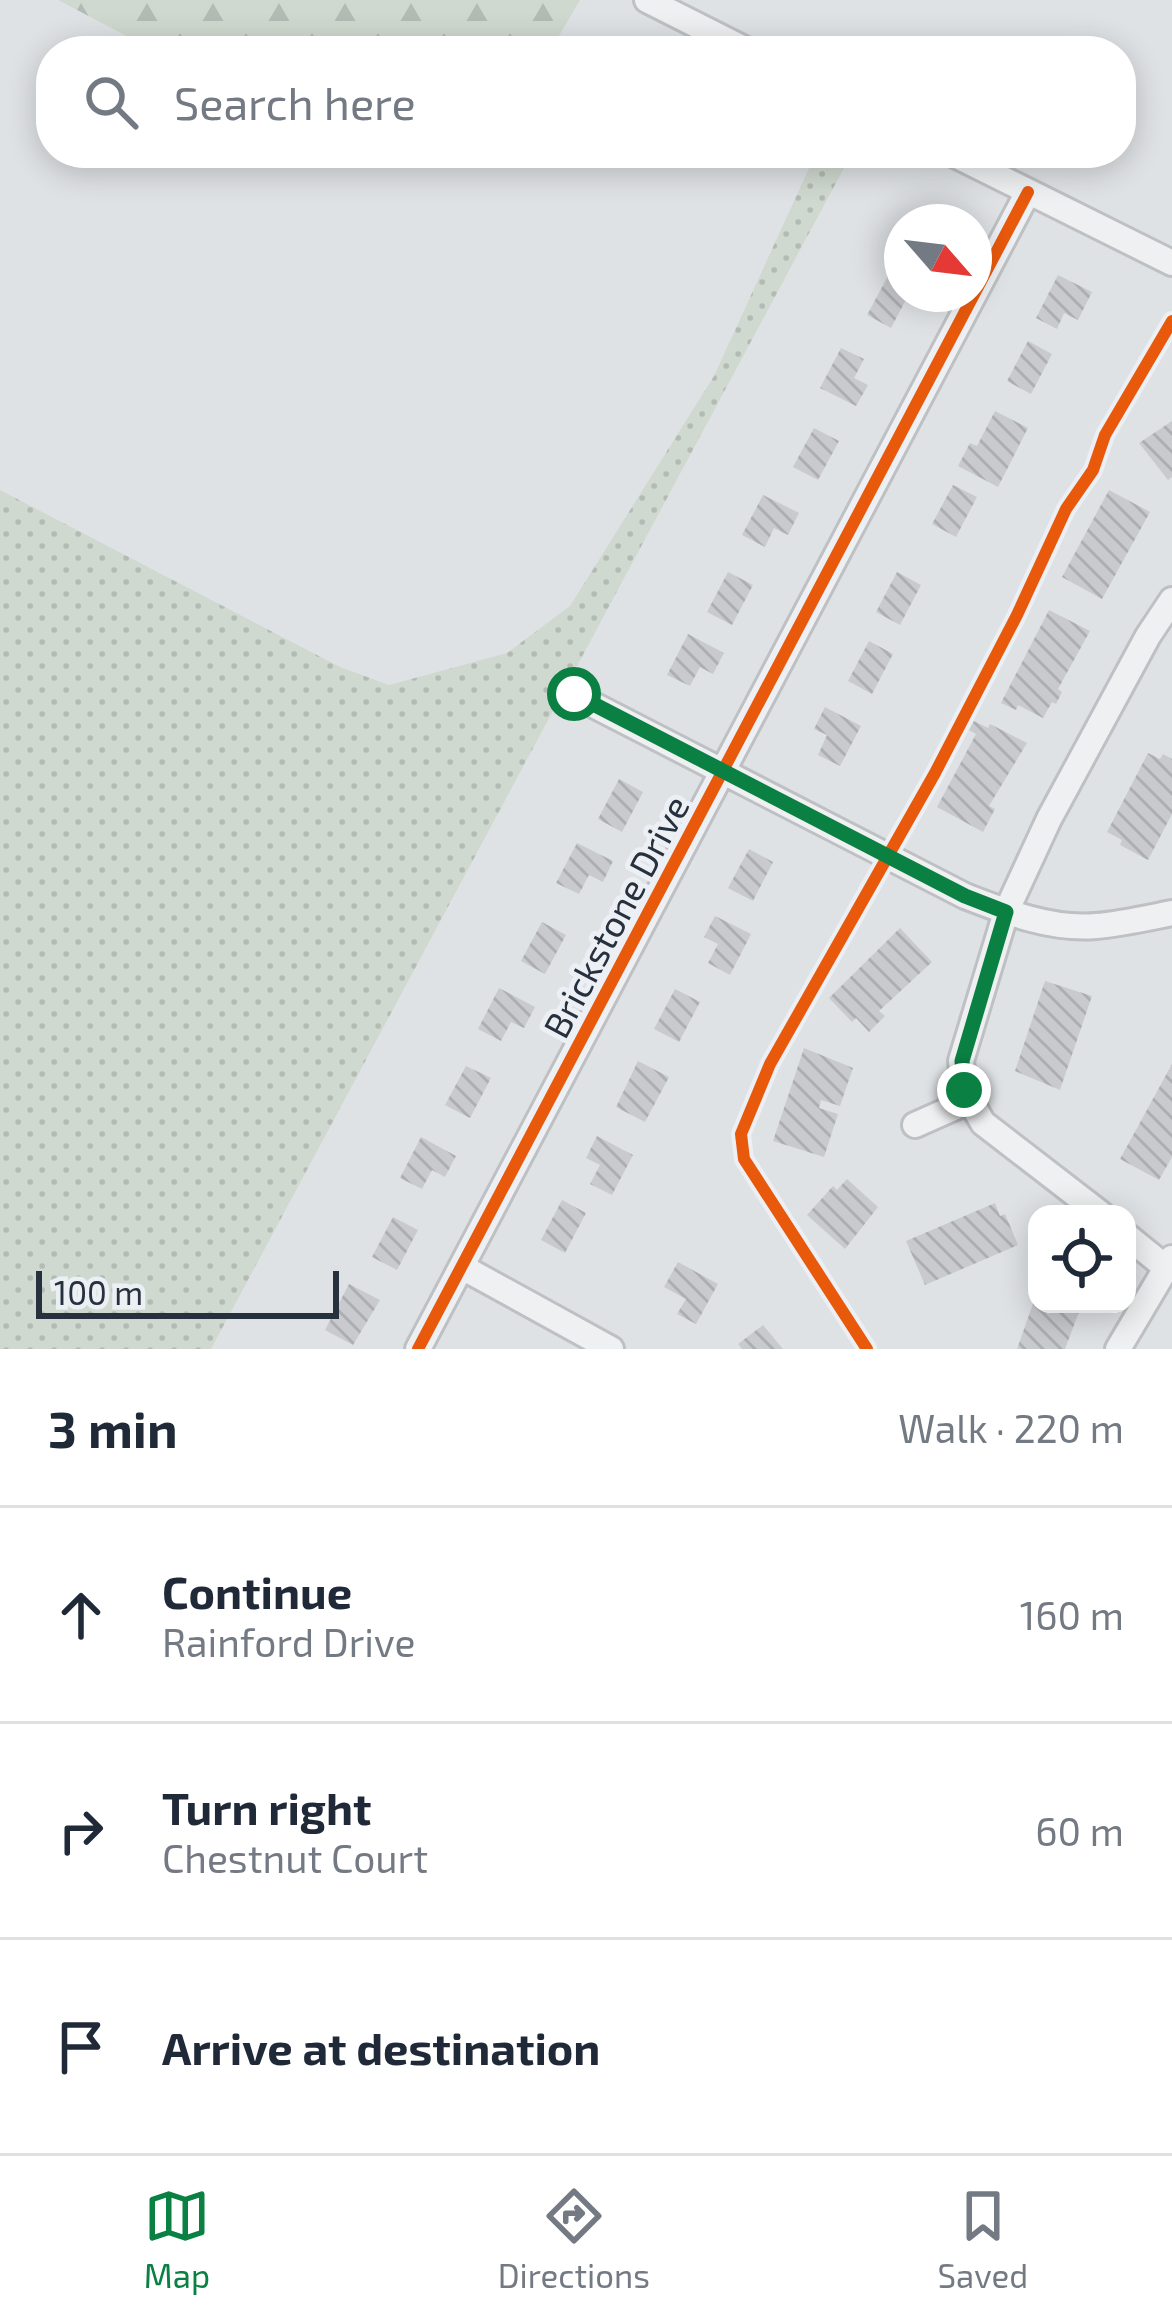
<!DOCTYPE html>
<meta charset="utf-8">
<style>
body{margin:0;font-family:"Exo 2",sans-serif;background:#f6f6f7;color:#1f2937}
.controls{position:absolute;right:36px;bottom:36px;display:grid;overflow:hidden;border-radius:24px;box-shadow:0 6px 30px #0003}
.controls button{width:108px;height:108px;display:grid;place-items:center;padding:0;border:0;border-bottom:3px solid #e0e1e3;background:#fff;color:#1f2937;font:60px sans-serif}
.compass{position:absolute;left:884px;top:204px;width:108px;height:108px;border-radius:50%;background:#fff;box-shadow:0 6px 30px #0003;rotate:118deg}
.scale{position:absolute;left:36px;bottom:30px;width:303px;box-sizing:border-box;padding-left:12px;border:6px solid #27303d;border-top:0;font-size:33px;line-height:42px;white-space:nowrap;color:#27303d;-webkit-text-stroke:9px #ecf0f5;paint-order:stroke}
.stop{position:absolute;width:36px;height:36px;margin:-27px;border:9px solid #0b8043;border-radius:50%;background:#fff}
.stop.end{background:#0b8043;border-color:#fff;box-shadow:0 3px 12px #0008}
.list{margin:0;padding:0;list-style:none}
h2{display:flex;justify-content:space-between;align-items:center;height:156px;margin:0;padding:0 48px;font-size:51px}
h2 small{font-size:39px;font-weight:400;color:#747a83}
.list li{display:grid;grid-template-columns:78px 1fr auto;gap:36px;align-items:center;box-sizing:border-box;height:216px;padding:0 48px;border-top:3px solid #e0e1e3}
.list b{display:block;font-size:45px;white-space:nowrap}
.list p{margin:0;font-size:39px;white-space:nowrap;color:#747a83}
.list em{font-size:39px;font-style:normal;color:#747a83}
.icon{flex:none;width:66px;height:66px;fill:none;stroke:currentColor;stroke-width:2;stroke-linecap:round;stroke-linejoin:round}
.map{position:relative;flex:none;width:1172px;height:1349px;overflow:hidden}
.search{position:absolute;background:#fff;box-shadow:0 6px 30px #0003;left:36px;right:36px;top:36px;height:132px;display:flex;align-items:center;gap:30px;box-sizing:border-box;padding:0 42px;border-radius:48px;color:#747a83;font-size:45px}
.sheet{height:804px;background:#fff}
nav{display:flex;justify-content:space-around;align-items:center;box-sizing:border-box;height:168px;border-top:3px solid #e0e1e3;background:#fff;font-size:33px;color:#747a83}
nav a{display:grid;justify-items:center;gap:6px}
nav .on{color:#0b8043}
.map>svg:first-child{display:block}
</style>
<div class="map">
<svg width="1172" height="1349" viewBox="0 0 1172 1349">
<defs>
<pattern id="grass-dots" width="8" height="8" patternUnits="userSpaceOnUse" patternTransform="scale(3)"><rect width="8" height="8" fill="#d0d9d0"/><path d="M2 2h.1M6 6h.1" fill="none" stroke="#b3bbb4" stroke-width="1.8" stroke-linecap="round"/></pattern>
<pattern id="forest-firs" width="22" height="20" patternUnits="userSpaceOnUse" patternTransform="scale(3)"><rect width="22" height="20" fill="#d0d9d0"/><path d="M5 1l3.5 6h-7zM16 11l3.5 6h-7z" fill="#b3bbb4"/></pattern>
<pattern id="building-back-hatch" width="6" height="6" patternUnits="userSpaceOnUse" patternTransform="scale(3)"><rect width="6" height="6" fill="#c8cacd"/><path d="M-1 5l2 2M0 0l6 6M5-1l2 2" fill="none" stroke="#acaeb1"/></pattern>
</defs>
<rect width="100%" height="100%" fill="#dfe2e5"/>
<path fill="url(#grass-dots)" d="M816 153H852L211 1349H0V490L340 667 389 685 507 653 570 606 714 376Z"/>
<path fill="url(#forest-firs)" d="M58 0H580L550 51H155Z"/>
<g fill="url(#building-back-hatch)">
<path d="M1058 275 1092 292 1078 320 1064 313 1057 329 1036 318Z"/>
<path d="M888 276 902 283V294H909L891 328 867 315Z"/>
<path d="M1028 341 1052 354 1031 394 1007 381Z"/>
<path d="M841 348 864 359 854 378 868 385 856 406 820 388Z"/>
<path d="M995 411 1028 428 998 487 958 466 970 443 977 446Z"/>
<path d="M1172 421V477L1168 480 1139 443Z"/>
<path d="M814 428 839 441 818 480 793 467Z"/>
<path d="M953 485 977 497 956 537 932 524Z"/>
<path d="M1109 490 1150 512 1102 599 1062 577Z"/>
<path d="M763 495 799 513 788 535 774 528 765 547 742 535Z"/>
<path d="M728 572 753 585 732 625 707 612Z"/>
<path d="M897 572 921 585 900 625 876 612Z"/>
<path d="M1049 610 1090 631 1058 689 1062 692 1056 704 1052 702 1043 718 1018 705 1016 710 1001 703Z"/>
<path d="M688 634 724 653 713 674 700 667 690 686 667 675Z"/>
<path d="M869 641 893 654 872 694 848 681Z"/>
<path d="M825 707 861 726 840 766 818 755 827 735 814 729Z"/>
<path d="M974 721 988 728 990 724 1027 743 989 806 995 809 983 832 937 807 976 734 969 730Z"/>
<path d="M1148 753 1160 759 1163 754 1172 759V814L1148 860 1120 845 1122 840 1107 832Z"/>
<path d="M619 779 643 792 622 832 598 819Z"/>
<path d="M577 843 613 861 603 882 589 875 579 894 556 883Z"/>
<path d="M749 849 773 862 753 901 728 888Z"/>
<path d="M715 916 751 934 730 975 708 963 718 944 704 937Z"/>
<path d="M542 922 566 935 545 974 521 961Z"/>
<path d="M900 928 932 962 879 1011 885 1016 869 1032 856 1018 852 1022 829 998Z"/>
<path d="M1045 981 1092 996 1060 1090 1015 1071Z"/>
<path d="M499 988 535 1007 524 1028 511 1022 501 1041 478 1029Z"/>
<path d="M675 989 700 1002 679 1042 654 1029Z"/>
<path d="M804 1048 853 1068 840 1106 821 1100 819 1108 838 1114 824 1157 773 1141Z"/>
<path d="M638 1061 669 1077 645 1122 616 1107Z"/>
<path d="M1172 1064V1157L1159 1180 1120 1159Z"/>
<path d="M466 1066 491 1078 470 1118 445 1105Z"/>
<path d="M597 1136 633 1155 612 1195 590 1184 600 1165 586 1158Z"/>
<path d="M421 1137 456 1156 445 1177 432 1170 422 1189 400 1178Z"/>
<path d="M847 1179 878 1207 845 1249 807 1215 833 1186 837 1190Z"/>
<path d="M562 1200 586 1213 565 1253 541 1240Z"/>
<path d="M995 1203 1000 1216 1005 1214 1018 1245 925 1285 906 1241Z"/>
<path d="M393 1217 418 1230 397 1270 372 1257Z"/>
<path d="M678 1262 718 1284 696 1324 677 1314 686 1299 664 1287Z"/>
<path d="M349 1284 380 1300 353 1345 325 1330Z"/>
<path d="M1036 1295 1037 1304H1082L1065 1349H1017Z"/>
<path d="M763 1325 783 1349H742L738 1344Z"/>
</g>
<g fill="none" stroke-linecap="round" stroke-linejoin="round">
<defs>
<g id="minor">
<path d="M647 0 748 51"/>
<path d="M951 153 1172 263"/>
<path d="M574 695 965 896C1006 912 1051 930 1096 926 1121 924 1147 918 1172 913"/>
<path d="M915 1125 969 1101"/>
<path d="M1101 1214 983 1123 964 1090 961 1061 1006 912 1049 819 1148 636 1172 600"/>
<path d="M1127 1236 1164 1266"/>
<path d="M462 1267 611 1349"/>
<path d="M418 1349 1028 192"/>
<path d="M1118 1349 1172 1258"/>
</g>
</defs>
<use href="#minor" stroke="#bec0c3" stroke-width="30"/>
<use href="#minor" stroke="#eff0f1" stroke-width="24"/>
<defs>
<g id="cycleway">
<path d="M418 1349 1028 192"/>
<path d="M867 1349 744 1159 741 1134 770 1064 935 773 1017 615 1066 509 1093 470 1105 435 1172 321"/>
</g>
</defs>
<use href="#cycleway" stroke="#ecf0f5" stroke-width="20"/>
<use href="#cycleway" stroke="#e8590c" stroke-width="12"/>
</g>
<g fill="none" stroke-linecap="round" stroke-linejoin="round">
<path stroke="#0b8043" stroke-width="15" d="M574 694 965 896 1006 912 962 1061 964 1090"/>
</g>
<g text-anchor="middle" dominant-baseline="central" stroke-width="10" stroke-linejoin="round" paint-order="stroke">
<g font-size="36" fill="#27303d" stroke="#ecf0f5">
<text transform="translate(615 916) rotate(-62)">Brickstone Drive</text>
</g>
</g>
</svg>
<div class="controls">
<button><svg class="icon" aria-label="locate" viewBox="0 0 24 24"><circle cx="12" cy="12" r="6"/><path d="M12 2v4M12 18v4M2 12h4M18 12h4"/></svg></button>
</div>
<svg class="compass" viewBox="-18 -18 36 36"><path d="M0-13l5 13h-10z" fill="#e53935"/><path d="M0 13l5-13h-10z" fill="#747a83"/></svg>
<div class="scale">100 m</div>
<div class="stop" style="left:574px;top:694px"></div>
<div class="stop end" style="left:964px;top:1090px"></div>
<div class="search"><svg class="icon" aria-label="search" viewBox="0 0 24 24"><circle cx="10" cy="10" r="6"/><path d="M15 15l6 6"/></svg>Search here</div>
</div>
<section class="sheet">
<h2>3 min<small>Walk · 220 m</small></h2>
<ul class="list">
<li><svg class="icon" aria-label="ahead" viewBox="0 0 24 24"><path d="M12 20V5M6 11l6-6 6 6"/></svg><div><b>Continue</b><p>Rainford Drive</p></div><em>160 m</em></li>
<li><svg class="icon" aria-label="right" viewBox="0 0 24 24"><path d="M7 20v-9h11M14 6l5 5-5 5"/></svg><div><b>Turn right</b><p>Chestnut Court</p></div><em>60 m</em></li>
<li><svg class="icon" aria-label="arrive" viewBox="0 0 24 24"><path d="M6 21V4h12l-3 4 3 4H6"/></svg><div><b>Arrive at destination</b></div></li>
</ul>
</section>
<nav>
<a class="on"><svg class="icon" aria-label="map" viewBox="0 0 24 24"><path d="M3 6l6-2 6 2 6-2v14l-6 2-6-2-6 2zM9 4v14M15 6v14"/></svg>Map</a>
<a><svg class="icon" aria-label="directions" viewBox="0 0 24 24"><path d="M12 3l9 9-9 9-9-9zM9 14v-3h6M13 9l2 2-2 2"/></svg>Directions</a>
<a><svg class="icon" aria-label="saved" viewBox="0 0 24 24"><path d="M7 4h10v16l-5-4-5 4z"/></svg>Saved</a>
</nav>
